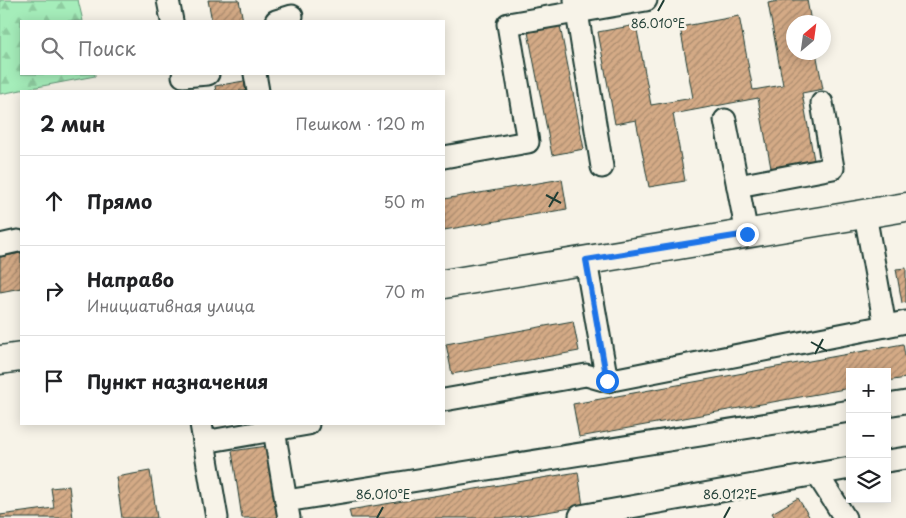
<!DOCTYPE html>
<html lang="ru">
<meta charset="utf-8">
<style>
body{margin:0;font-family:"Playpen Sans",sans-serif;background:#f2f2f2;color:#202124}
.controls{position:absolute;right:15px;bottom:15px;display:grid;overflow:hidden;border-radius:0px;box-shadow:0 2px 12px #0003}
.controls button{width:45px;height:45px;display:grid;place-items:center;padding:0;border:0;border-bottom:1px solid #e0e0e0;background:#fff;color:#202124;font:25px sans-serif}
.compass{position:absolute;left:786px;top:15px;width:45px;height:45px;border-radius:50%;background:#fff;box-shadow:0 2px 12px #0003;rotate:29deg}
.stop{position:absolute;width:15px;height:15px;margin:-11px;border:4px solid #1a73e8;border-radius:50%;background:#fff}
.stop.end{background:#1a73e8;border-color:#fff;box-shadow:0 1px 5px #0008}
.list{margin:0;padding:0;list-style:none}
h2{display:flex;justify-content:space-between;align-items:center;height:65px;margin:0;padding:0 20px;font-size:21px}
h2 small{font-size:16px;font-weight:400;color:#757577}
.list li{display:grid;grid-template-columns:32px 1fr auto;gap:15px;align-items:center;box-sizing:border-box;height:90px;padding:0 20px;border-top:1px solid #e0e0e0}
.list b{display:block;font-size:19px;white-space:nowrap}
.list p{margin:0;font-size:16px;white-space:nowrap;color:#757577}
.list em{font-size:16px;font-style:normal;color:#757577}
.icon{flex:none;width:28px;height:28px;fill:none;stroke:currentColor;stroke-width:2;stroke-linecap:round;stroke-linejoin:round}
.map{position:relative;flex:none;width:906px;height:518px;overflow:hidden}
.search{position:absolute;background:#fff;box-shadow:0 2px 12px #0003;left:20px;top:20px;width:425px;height:55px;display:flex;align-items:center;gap:12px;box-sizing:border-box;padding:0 18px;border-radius:0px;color:#757577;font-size:19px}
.panel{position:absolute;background:#fff;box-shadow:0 2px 12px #0003;left:20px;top:90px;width:425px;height:335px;border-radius:0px}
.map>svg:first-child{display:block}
</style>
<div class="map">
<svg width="906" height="518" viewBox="0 0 906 518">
<defs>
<pattern id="forest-firs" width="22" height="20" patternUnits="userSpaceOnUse" patternTransform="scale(1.25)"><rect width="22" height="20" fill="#a5edba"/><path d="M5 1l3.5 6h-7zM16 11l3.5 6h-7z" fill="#8ecca0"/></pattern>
<pattern id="building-hatch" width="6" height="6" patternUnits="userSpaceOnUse" patternTransform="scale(1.25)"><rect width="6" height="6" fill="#d4aa86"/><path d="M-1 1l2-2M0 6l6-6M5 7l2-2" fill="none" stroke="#ab8c6e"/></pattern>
</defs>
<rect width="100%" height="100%" fill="#f7f3e8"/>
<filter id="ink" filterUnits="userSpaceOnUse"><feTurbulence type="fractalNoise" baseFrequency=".02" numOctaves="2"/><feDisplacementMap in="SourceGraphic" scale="10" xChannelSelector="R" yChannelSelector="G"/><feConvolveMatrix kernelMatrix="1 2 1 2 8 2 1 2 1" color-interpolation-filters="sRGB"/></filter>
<g filter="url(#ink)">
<path fill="url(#forest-firs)" stroke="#629577" d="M0 0H78L83 21H21V74H95V76L0 94Z"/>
<g fill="url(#building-hatch)" stroke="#1f3d34">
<path d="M208 0H239L243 21H212Z"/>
<path d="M783 0H807L811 22H794V52H816L823 89 802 93 814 160 771 168 758 98 673 114 685 181 649 187 636 120 615 124 598 32 636 25 651 105 693 98 680 27 739 16 753 90 783 85 768 3Z"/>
<path d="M560 26 584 149 552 155 528 32Z"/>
<path d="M244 81 246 91H216L215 86Z"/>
<path d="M562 179 567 209 444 230V199Z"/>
<path d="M21 253V288L0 292V257Z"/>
<path d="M906 268V302L902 303 896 269Z"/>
<path d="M573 321 579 351 452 374 446 344Z"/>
<path d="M903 344 906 361V378L887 381V372H850V388L579 437 573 404Z"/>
<path d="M267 446 278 518H242L232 451Z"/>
<path d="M150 471 157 518H122L116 477Z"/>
<path d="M578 472 583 506 510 518H351L349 510Z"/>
<path d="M69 486 73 518H0V515L54 508 51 488Z"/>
<path d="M798 498 810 518H775L772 513Z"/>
</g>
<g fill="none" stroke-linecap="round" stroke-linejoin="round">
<defs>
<g id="minor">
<path d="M168 0 172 21"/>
<path d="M575 0 602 167"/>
<path d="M276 21 292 16"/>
<path d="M255 74 258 91"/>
<path d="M183 76 208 74"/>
<path d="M725 120 747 234"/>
<path d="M444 157 528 142 508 24 646 0"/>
<path d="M738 186 833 168 822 103"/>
<path d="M865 214 885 326"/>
<path d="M0 245 18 241"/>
<path d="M586 261 607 381"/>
<path d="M444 400 586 375 607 381 906 322"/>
<path d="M887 405 906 402"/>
<path d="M201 424 217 518"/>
<path d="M274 430 286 501"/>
<path d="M204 442 308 424"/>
<path d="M887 461 906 458"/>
<path d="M817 474 845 518"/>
<path d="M289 518 286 501 850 411"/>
<path d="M581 518 580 516 850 468"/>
</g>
<g id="major">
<path d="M444 284 906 207"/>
<path d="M0 360 21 357"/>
</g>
</defs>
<use href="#minor" stroke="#1f3d34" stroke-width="25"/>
<use href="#major" stroke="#1f3d34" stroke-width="31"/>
<use href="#minor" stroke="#f7f3e8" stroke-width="21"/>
<use href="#major" stroke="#f7f3e8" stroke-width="28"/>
</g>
</g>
<g fill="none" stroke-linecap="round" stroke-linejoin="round" filter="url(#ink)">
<path stroke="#1a73e8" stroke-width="6" d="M607 381 586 260 747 234"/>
</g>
<path fill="none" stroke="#1f3d34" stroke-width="2" d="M658 11 664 0M546 195 561 203M549 207 558 192M811 342 827 351M815 354 823 339M377 518 383 507M724 518 730 507"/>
<g font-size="12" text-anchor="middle" fill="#1f3d34" stroke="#f7f3e8" stroke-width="5" stroke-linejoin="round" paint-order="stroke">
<text x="658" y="28">86.010°E</text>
<text x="383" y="499">86.010°E</text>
<text x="730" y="499">86.012°E</text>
</g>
</svg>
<div class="controls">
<button>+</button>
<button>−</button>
<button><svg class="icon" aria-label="layers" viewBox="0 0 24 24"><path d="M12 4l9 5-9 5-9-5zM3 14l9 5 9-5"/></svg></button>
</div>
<svg class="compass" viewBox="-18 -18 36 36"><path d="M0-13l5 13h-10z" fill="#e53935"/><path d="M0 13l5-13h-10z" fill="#757577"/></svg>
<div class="stop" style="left:607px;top:381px"></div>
<div class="stop end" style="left:747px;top:234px"></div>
<div class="search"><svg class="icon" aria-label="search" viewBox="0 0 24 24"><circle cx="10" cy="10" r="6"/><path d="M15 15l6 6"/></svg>Поиск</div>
<section class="panel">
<h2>2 мин<small>Пешком · 120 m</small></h2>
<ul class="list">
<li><svg class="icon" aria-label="ahead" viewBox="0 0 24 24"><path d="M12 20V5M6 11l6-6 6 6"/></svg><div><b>Прямо</b></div><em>50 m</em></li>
<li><svg class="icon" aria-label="right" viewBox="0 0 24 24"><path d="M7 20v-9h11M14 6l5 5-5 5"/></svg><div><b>Направо</b><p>Инициативная улица</p></div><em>70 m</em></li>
<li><svg class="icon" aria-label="arrive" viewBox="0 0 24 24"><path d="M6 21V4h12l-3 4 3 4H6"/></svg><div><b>Пункт назначения</b></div></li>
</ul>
</section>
</div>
